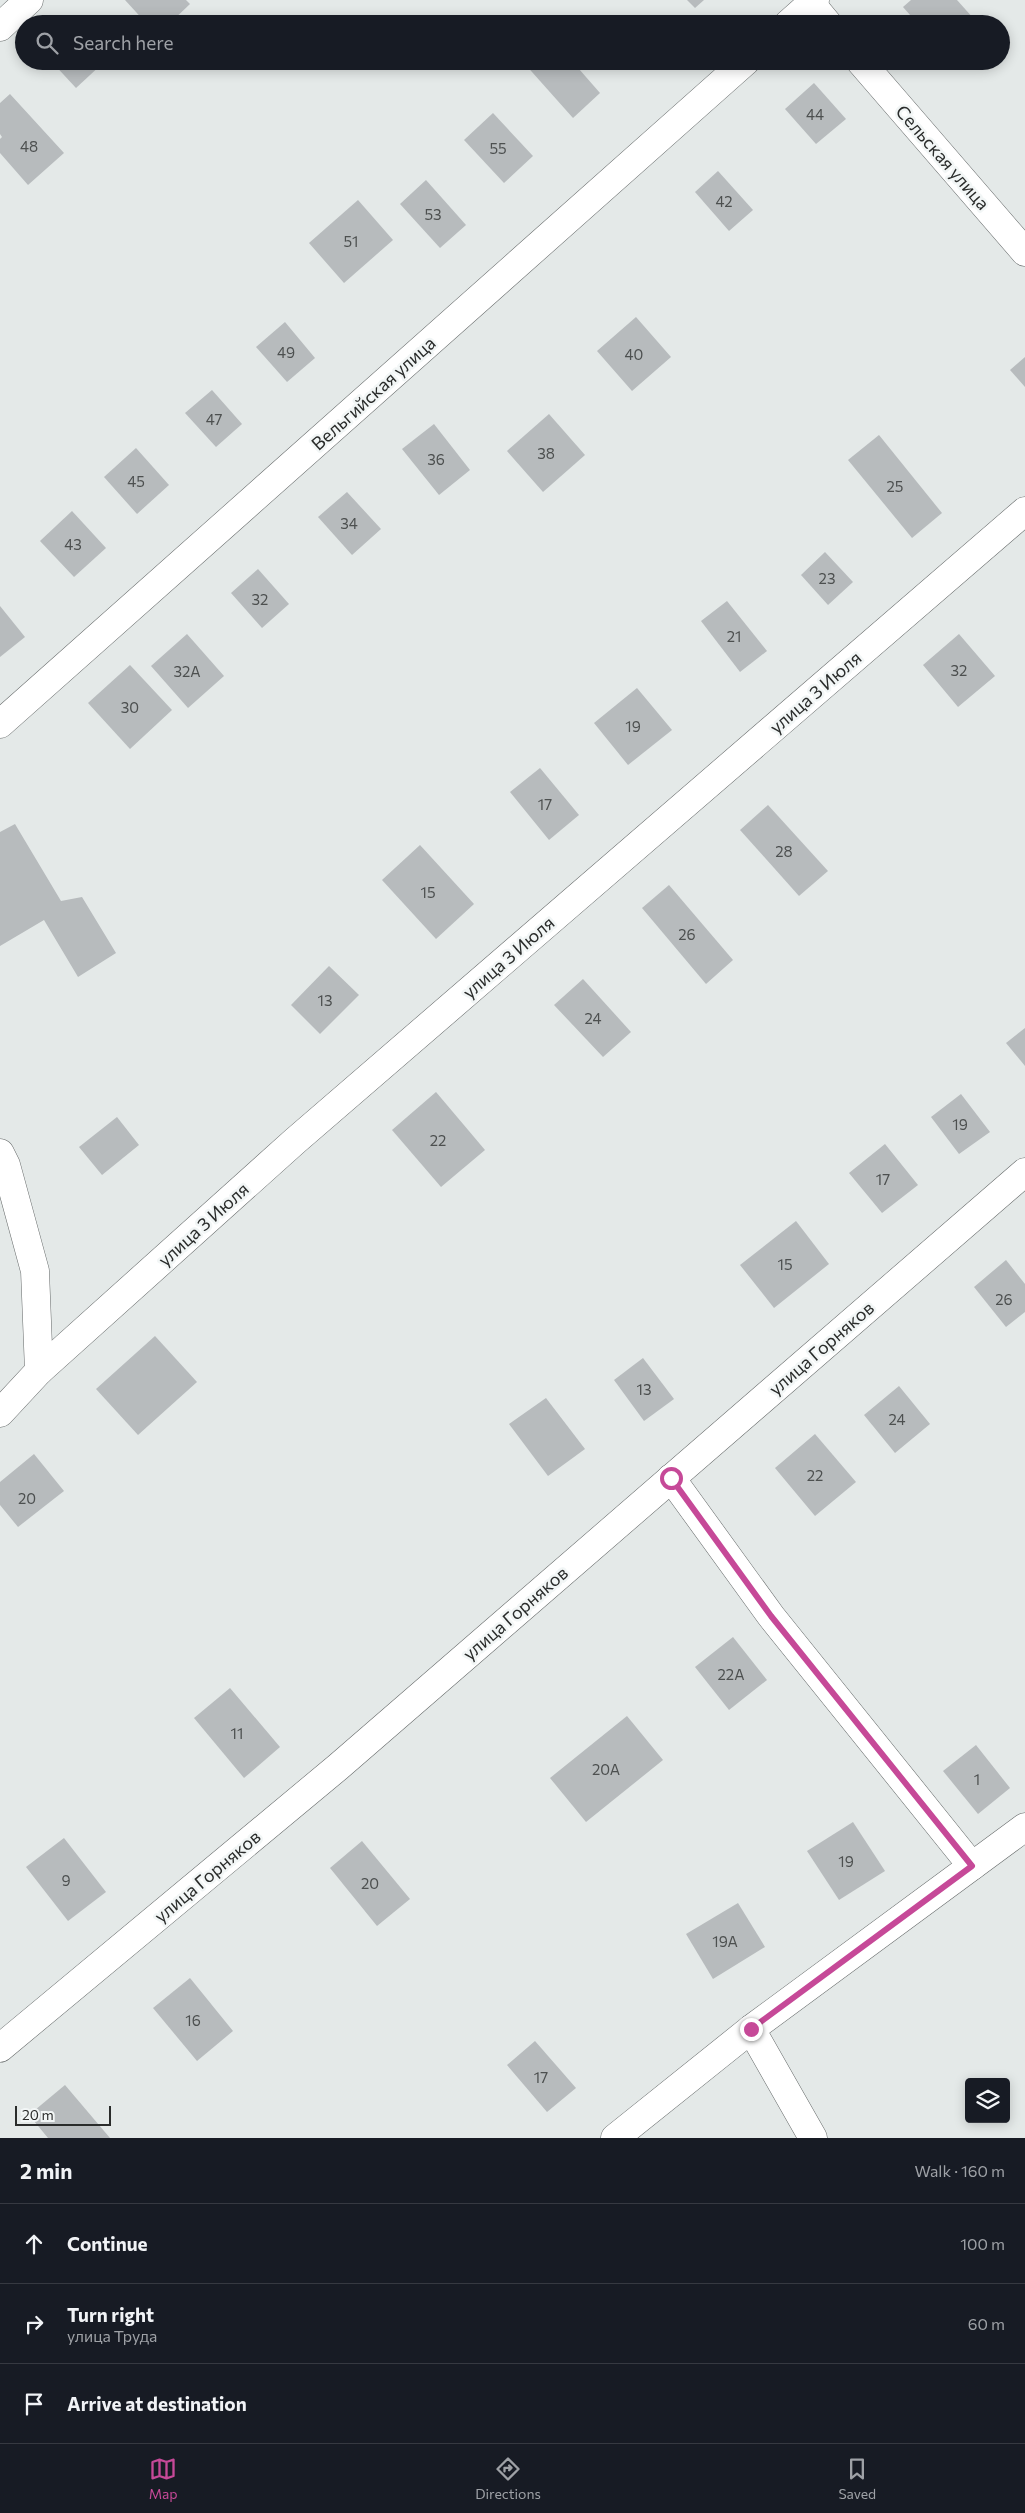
<!DOCTYPE html>
<meta charset="utf-8">
<style>
body{margin:0;font-family:Commissioner,sans-serif;background:#242831;color:#f1f3f6}
.controls{position:absolute;right:15px;bottom:15px;display:grid;overflow:hidden;border-radius:5px;box-shadow:0 2px 12px #0003}
.controls button{width:45px;height:45px;display:grid;place-items:center;padding:0;border:0;border-bottom:1px solid #363941;background:#171b24;color:#f1f3f6;font:25px sans-serif}
.scale{position:absolute;left:15px;bottom:12px;width:96px;box-sizing:border-box;padding-left:5px;border:2px solid #2a2c2b;border-top:0;font-size:14px;line-height:18px;white-space:nowrap;color:#2a2c2b;-webkit-text-stroke:4px #f2f6f6;paint-order:stroke}
.stop{position:absolute;width:15px;height:15px;margin:-11px;border:4px solid #c64998;border-radius:50%;background:#fff}
.stop.end{background:#c64998;border-color:#fff;box-shadow:0 1px 5px #0008}
.list{margin:0;padding:0;list-style:none}
h2{display:flex;justify-content:space-between;align-items:center;height:65px;margin:0;padding:0 20px;font-size:21px}
h2 small{font-size:16px;font-weight:400;color:#9ea1a6}
.list li{display:grid;grid-template-columns:32px 1fr auto;gap:15px;align-items:center;box-sizing:border-box;height:80px;padding:0 20px;border-top:1px solid #363941}
.list b{display:block;font-size:19px;white-space:nowrap}
.list p{margin:0;font-size:16px;white-space:nowrap;color:#9ea1a6}
.list em{font-size:16px;font-style:normal;color:#9ea1a6}
.icon{flex:none;width:28px;height:28px;fill:none;stroke:currentColor;stroke-width:2;stroke-linecap:round;stroke-linejoin:round}
.map{position:relative;flex:none;width:1025px;height:2138px;overflow:hidden}
.search{position:absolute;background:#171b24;box-shadow:0 2px 12px #0003;left:15px;right:15px;top:15px;height:55px;display:flex;align-items:center;gap:12px;box-sizing:border-box;padding:0 18px;border-radius:28px;color:#9ea1a6;font-size:19px}
.sheet{height:305px;background:#171b24}
nav{display:flex;justify-content:space-around;align-items:center;box-sizing:border-box;height:70px;border-top:1px solid #363941;background:#171b24;font-size:14px;color:#9ea1a6}
nav a{display:grid;justify-items:center;gap:2px}
nav .on{color:#c64998}
.map>svg:first-child{display:block}
</style>
<div class="map">
<svg width="1025" height="2138" viewBox="0 0 1025 2138">
<rect width="100%" height="100%" fill="#e4e9e8"/>
<g fill="#b7bbbd">
<path d="M125 0H186L190 4 169 24H147Z"/>
<path d="M687 0H704L695 8Z"/>
<path d="M911 0H957L974 19 968 24H918L903 7Z"/>
<path d="M51 61H101L103 63 76 88Z"/>
<path d="M526 61H572L600 93 573 118 524 63Z"/>
<path d="M814 83 846 119 816 144 785 109Z"/>
<path d="M10 94 64 153 28 185 0 153V139L2 137 0 134V103Z"/>
<path d="M493 113 533 156 504 183 464 140Z"/>
<path d="M718 171 753 210 729 231 695 192Z"/>
<path d="M426 180 466 225 440 248 400 204Z"/>
<path d="M358 200 393 240 344 283 309 243Z"/>
<path d="M636 317 671 357 632 391 597 351Z"/>
<path d="M285 322 315 358 287 382 256 347Z"/>
<path d="M1025 357V387L1010 370Z"/>
<path d="M212 390 242 424 216 447 185 413Z"/>
<path d="M549 414 585 455 543 492 507 451Z"/>
<path d="M434 424 470 470 439 495 402 449Z"/>
<path d="M879 435 942 513 912 538 848 460Z"/>
<path d="M136 448 169 485 137 514 104 477Z"/>
<path d="M347 492 381 529 352 555 318 517Z"/>
<path d="M72 511 106 548 74 577 40 541Z"/>
<path d="M825 552 853 582 828 605 801 575Z"/>
<path d="M258 569 289 604 262 628 231 593Z"/>
<path d="M727 601 767 651 740 672 701 621Z"/>
<path d="M0 606 25 637 0 657Z"/>
<path d="M187 634 224 676 188 708 151 666Z"/>
<path d="M959 634 995 676 958 707 923 665Z"/>
<path d="M130 665 172 710 130 749 88 703Z"/>
<path d="M637 688 672 730 628 765 594 723Z"/>
<path d="M540 768 579 815 549 840 510 792Z"/>
<path d="M768 805 828 871 799 896 740 830Z"/>
<path d="M15 824 61 901 82 897 116 953 78 977 44 920 0 946V832Z"/>
<path d="M420 845 474 904 436 939 382 880Z"/>
<path d="M669 885 733 960 706 984 642 908Z"/>
<path d="M329 966 359 995 320 1034 291 1005Z"/>
<path d="M583 979 631 1032 603 1057 554 1005Z"/>
<path d="M1025 1028V1066L1006 1043Z"/>
<path d="M436 1092 485 1150 441 1187 392 1130Z"/>
<path d="M961 1094 990 1132 959 1154 931 1117Z"/>
<path d="M117 1117 139 1145 102 1175 79 1147Z"/>
<path d="M885 1144 918 1185 882 1213 849 1173Z"/>
<path d="M796 1221 829 1264 774 1308 740 1265Z"/>
<path d="M1006 1260 1025 1284V1312L1006 1327 974 1287Z"/>
<path d="M155 1336 197 1382 138 1435 96 1389Z"/>
<path d="M643 1358 674 1399 644 1421 614 1380Z"/>
<path d="M899 1386 930 1424 895 1453 864 1415Z"/>
<path d="M546 1398 585 1449 548 1476 509 1424Z"/>
<path d="M815 1434 856 1482 815 1516 775 1468Z"/>
<path d="M34 1454 64 1491 18 1527 0 1505V1482Z"/>
<path d="M733 1637 767 1680 729 1710 695 1667Z"/>
<path d="M230 1688 280 1747 244 1778 194 1718Z"/>
<path d="M627 1716 663 1760 586 1822 550 1778Z"/>
<path d="M976 1745 1010 1788 978 1814 943 1771Z"/>
<path d="M853 1822 885 1871 839 1900 807 1851Z"/>
<path d="M64 1838 106 1892 68 1921 26 1867Z"/>
<path d="M362 1841 410 1899 377 1926 330 1868Z"/>
<path d="M738 1903 765 1947 713 1979 686 1934Z"/>
<path d="M190 1978 233 2031 197 2061 153 2008Z"/>
<path d="M535 2041 576 2088 547 2112 507 2065Z"/>
<path d="M65 2085 110 2138H48L29 2115Z"/>
</g>
<g fill="none" stroke-linecap="round" stroke-linejoin="round">
<defs>
<g id="minor">
<path d="M808 0 828 24"/>
<path d="M788 24 815 0"/>
<path d="M0 27 29 0"/>
<path d="M860 61 1025 252"/>
<path d="M0 724 746 61"/>
<path d="M39 1371 295 1141 1025 511"/>
<path d="M671 1478 771 1616 972 1866"/>
<path d="M751 2029 813 2138"/>
<path d="M0 2048 338 1767 1025 1172"/>
<path d="M615 2138 751 2029 1025 1827"/>
</g>
<path id="tertiary" d="M0 1153 6 1165 35 1271 39 1371 0 1413"/>
</defs>
<use href="#minor" stroke="#656969" stroke-width="29"/>
<use href="#tertiary" stroke="#656969" stroke-width="29"/>
<use href="#minor" stroke="#fff" stroke-width="28"/>
<use href="#tertiary" stroke="#fff" stroke-width="28"/>
</g>
<g fill="none" stroke-linecap="round" stroke-linejoin="round">
<path stroke="#c64998" stroke-width="6" d="M671 1478 771 1616 972 1866 751 2029"/>
</g>
<g text-anchor="middle" dominant-baseline="central" stroke-width="5" stroke-linejoin="round" paint-order="stroke">
<g font-size="15" fill="#4d5050">
<text x="815" y="114">44</text>
<text x="29" y="146">48</text>
<text x="498" y="148">55</text>
<text x="724" y="201">42</text>
<text x="433" y="214">53</text>
<text x="351" y="241">51</text>
<text x="286" y="352">49</text>
<text x="634" y="354">40</text>
<text x="214" y="419">47</text>
<text x="546" y="453">38</text>
<text x="436" y="459">36</text>
<text x="136" y="481">45</text>
<text x="895" y="486">25</text>
<text x="349" y="523">34</text>
<text x="73" y="544">43</text>
<text x="827" y="578">23</text>
<text x="260" y="599">32</text>
<text x="734" y="636">21</text>
<text x="959" y="670">32</text>
<text x="187" y="671">32А</text>
<text x="130" y="707">30</text>
<text x="633" y="726">19</text>
<text x="545" y="804">17</text>
<text x="784" y="851">28</text>
<text x="428" y="892">15</text>
<text x="687" y="934">26</text>
<text x="325" y="1000">13</text>
<text x="593" y="1018">24</text>
<text x="960" y="1124">19</text>
<text x="438" y="1140">22</text>
<text x="883" y="1179">17</text>
<text x="785" y="1264">15</text>
<text x="1004" y="1299">26</text>
<text x="644" y="1389">13</text>
<text x="897" y="1419">24</text>
<text x="815" y="1475">22</text>
<text x="27" y="1498">20</text>
<text x="731" y="1674">22А</text>
<text x="237" y="1733">11</text>
<text x="606" y="1769">20А</text>
<text x="977" y="1779">1</text>
<text x="846" y="1861">19</text>
<text x="66" y="1880">9</text>
<text x="370" y="1883">20</text>
<text x="725" y="1941">19А</text>
<text x="193" y="2020">16</text>
<text x="541" y="2077">17</text>
</g>
<g font-size="18" fill="#2a2c2b" stroke="#f2f6f6">
<text transform="translate(943 157) rotate(49)">Сельская улица</text>
<text transform="translate(373 393) rotate(-42)">Вельгийская улица</text>
<text transform="translate(815 692) rotate(-41)">улица 3 Июля</text>
<text transform="translate(508 957) rotate(-41)">улица 3 Июля</text>
<text transform="translate(203 1224) rotate(-42)">улица 3 Июля</text>
<text transform="translate(821 1348) rotate(-41)">улица Горняков</text>
<text transform="translate(515 1613) rotate(-41)">улица Горняков</text>
<text transform="translate(207 1876) rotate(-40)">улица Горняков</text>
</g>
</g>
</svg>
<div class="controls">
<button><svg class="icon" aria-label="layers" viewBox="0 0 24 24"><path d="M12 4l9 5-9 5-9-5zM3 14l9 5 9-5"/></svg></button>
</div>
<div class="scale">20 m</div>
<div class="stop" style="left:671px;top:1478px"></div>
<div class="stop end" style="left:751px;top:2029px"></div>
<div class="search"><svg class="icon" aria-label="search" viewBox="0 0 24 24"><circle cx="10" cy="10" r="6"/><path d="M15 15l6 6"/></svg>Search here</div>
</div>
<section class="sheet">
<h2>2 min<small>Walk · 160 m</small></h2>
<ul class="list">
<li><svg class="icon" aria-label="ahead" viewBox="0 0 24 24"><path d="M12 20V5M6 11l6-6 6 6"/></svg><div><b>Continue</b></div><em>100 m</em></li>
<li><svg class="icon" aria-label="right" viewBox="0 0 24 24"><path d="M7 20v-9h11M14 6l5 5-5 5"/></svg><div><b>Turn right</b><p>улица Труда</p></div><em>60 m</em></li>
<li><svg class="icon" aria-label="arrive" viewBox="0 0 24 24"><path d="M6 21V4h12l-3 4 3 4H6"/></svg><div><b>Arrive at destination</b></div></li>
</ul>
</section>
<nav>
<a class="on"><svg class="icon" aria-label="map" viewBox="0 0 24 24"><path d="M3 6l6-2 6 2 6-2v14l-6 2-6-2-6 2zM9 4v14M15 6v14"/></svg>Map</a>
<a><svg class="icon" aria-label="directions" viewBox="0 0 24 24"><path d="M12 3l9 9-9 9-9-9zM9 14v-3h6M13 9l2 2-2 2"/></svg>Directions</a>
<a><svg class="icon" aria-label="saved" viewBox="0 0 24 24"><path d="M7 4h10v16l-5-4-5 4z"/></svg>Saved</a>
</nav>
